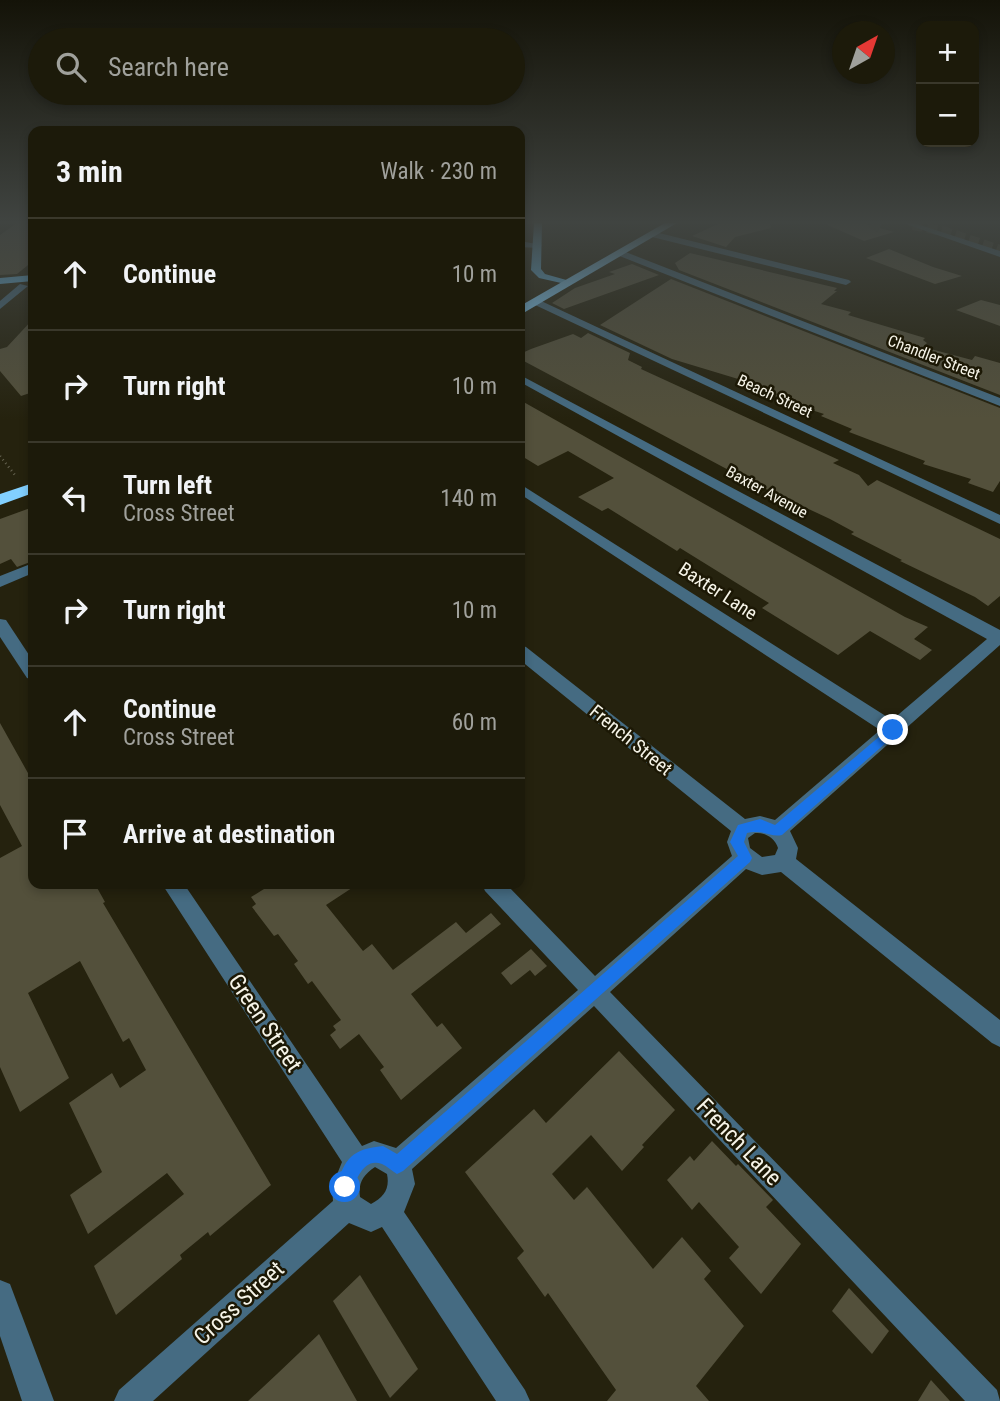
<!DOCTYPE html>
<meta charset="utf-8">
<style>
body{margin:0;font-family:"Roboto Condensed",sans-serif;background:#252313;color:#f1f3f6}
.controls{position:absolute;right:21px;top:21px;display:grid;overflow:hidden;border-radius:14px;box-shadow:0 4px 10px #0003}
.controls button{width:63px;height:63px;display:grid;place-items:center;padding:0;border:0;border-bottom:2px solid #3a382b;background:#1c1a0a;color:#f1f3f6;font:35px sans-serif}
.compass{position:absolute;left:832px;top:21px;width:63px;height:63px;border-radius:50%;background:#1c1a0a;box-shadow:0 4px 10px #0003;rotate:40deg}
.stop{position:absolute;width:21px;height:21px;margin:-16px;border:5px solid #1a73e8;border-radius:50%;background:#fff}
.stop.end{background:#1a73e8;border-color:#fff;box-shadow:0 2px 7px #0008}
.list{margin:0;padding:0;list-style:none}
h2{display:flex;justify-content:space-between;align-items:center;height:91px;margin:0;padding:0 28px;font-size:30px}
h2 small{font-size:23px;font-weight:400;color:#a0a19c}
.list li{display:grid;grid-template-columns:46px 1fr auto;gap:21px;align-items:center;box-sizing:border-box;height:112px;padding:0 28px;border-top:2px solid #3a382b}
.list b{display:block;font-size:26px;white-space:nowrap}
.list p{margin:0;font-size:23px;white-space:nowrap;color:#a0a19c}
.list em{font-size:23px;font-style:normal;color:#a0a19c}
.icon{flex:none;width:38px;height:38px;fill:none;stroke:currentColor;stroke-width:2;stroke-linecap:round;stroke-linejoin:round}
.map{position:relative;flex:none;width:1000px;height:1401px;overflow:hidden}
.search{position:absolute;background:#1c1a0a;box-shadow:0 4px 10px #0003;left:28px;top:28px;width:497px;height:77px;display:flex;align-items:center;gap:18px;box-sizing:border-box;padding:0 24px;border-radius:38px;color:#a0a19c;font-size:26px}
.panel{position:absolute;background:#1c1a0a;box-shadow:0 4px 10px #0003;left:28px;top:126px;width:497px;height:763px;border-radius:14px}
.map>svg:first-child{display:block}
</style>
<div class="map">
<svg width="1000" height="1401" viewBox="0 0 1000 1401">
<rect width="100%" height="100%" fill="#25220e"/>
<g fill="#53503b">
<path d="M17 223H33V261L17 274 0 275V235Z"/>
<path d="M770 223 771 228 735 237 726 247 692 236 718 224Z"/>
<path d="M823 223H862L894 232 864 241Z"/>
<path d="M889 249 933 267 962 276 935 284 866 258Z"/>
<path d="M690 253 837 288 834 291H837L821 304 851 312 848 315 925 338 923 340 927 343 923 347 972 360 975 356 1000 363V395L679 270 675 263Z"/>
<path d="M632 264 659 275 564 309 552 303 575 288 615 274 609 272Z"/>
<path d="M671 279 1000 408V481L993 492 968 483 971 479 923 464 925 461 849 432 852 429 821 416 824 414 793 404 795 402 775 396 777 394 756 387 758 385 672 359 600 325Z"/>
<path d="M981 300 1000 305V326L956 310Z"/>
<path d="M33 319V392L21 396 0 371V349L7 347Z"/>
<path d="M588 333 630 353 628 360 642 367 641 369 839 460 833 463 859 475 868 486 877 480 1000 539V596L988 606 975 597 900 561 902 560 851 534 854 532 830 519 753 483 520 359V354L531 349 573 334 581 338Z"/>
<path d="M520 400 905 617 928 627 914 639 932 650 920 660 870 631 838 655 762 608 769 603 680 548 677 551 608 508 602 511 578 497 614 478 568 451 538 466 520 455Z"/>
<path d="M33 507V561L17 567 11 559 0 564V519Z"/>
<path d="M0 723 33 782V884H95L105 902 103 903 271 1185 210 1236 208 1232 180 1255 182 1259 116 1315 94 1266 184 1194 167 1173 88 1234 70 1195 102 1172 69 1103 112 1073 120 1088 146 1070 129 1038 123 1042 80 961 28 993 69 1078 20 1112 0 1067V858L22 846 0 805Z"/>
<path d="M272 884H358L326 905 363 951 372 944 393 970 456 922 466 933 491 913 501 924 411 994 437 1027 442 1023 462 1048 401 1100 380 1070 384 1067 359 1034 340 1049 330 1035 336 1030 333 1026 341 1020 312 981 308 984 294 964 298 961 278 934 274 936 252 907 256 904 251 897Z"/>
<path d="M531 949 547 966 535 976 530 970 511 985 501 973Z"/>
<path d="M619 1051 675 1110 642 1145 644 1147 622 1171 591 1135 552 1174 574 1200 587 1187 653 1269 682 1237 711 1271 704 1279 744 1326 696 1386 709 1401H607L616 1390 548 1293 545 1297 517 1258 524 1251 465 1172 534 1109 546 1123Z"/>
<path d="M712 1141 736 1166 738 1164 773 1200 766 1207 801 1244 761 1294 729 1258 739 1247 699 1202 692 1210 667 1180 690 1156 694 1161Z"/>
<path d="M360 1275 418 1369 390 1398 333 1301Z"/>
<path d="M849 1288 889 1331 872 1354 832 1311Z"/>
<path d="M319 1334 357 1401H248L277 1374Z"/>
<path d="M931 1380 950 1401H918Z"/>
</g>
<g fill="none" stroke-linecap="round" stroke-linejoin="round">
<g stroke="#44422f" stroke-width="10" stroke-dasharray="10 4.5" stroke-linecap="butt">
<path d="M871 223 880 228"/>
<path d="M913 225 943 231 1000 250"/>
</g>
<path stroke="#666351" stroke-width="2.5" stroke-dasharray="1 3.5" stroke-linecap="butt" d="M0 456 15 475"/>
<g fill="#456b82" fill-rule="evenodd">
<path d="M903 223H914L1000 251V257Z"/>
<path d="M651 231 849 280 851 282 846 285 648 236Z"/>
<path d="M520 241 542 245 538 248 520 247Z"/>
<path d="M617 251H623L1000 398V406L617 255Z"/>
<path d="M20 284 28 286 0 309V301Z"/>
<path d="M533 300H539L1000 515V524L533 304Z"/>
<path d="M520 375 1000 630V645L790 831 798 848 796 859 1000 1020V1047L992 1043 781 872 762 875 746 869 610 992 997 1390 1000 1401H965L594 1006 412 1169 415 1184 404 1212 525 1390 530 1401H496L382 1227 371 1232 349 1223 153 1401H114L119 1390 333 1201 332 1187 342 1162 162 884H184L362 1146 374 1141 396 1148 578 990 485 891 482 884H506L595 976 732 856 727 842 731 831 520 660V645L526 647 745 819 760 816 775 820 880 730 520 494V484L892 720 987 639 520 382ZM755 833C765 832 775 838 778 848L775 855 762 857 750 848 748 838ZM375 1167 387 1174C390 1189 384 1197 371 1204L360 1197C358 1183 363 1175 375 1167Z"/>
<path d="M33 563V573L0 587V576Z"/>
<path d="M0 619 6 620 33 661V680L27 678 0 637Z"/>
<path d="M0 1280 10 1284 54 1401H22L0 1336Z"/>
</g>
<g fill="#61b4e5" fill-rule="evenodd">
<path d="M534 223H542L541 269 545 274 570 281V285L539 278 531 270Z"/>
<path d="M33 275V281L0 284V278Z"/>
</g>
<g fill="#82d0ff" fill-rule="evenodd">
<path d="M665 223H677L520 315V306Z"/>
<path d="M33 483V493L0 505V494Z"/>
</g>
</g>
<linearGradient id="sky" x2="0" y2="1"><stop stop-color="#141308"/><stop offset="0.53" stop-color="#404441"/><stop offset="1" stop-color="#404441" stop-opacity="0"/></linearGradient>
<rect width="1000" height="419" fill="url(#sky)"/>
<path fill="#1a73e8" d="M893 725 897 727V733L782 835C771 838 764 829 747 833L744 842 752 858 750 862 403 1171 397 1174C392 1171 387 1166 382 1164 363 1157 356 1181 351 1193L345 1196 339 1193 336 1187C345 1158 352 1149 383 1146L397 1154 738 856 730 842 738 825 760 819 775 825Z"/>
<g text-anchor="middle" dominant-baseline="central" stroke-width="5" stroke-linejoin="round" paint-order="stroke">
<g font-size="16" fill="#f6f4e8" stroke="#1c1805">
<text transform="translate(934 357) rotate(21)">Chandler Street</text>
<text transform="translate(775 396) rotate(25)">Beach Street</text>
<text transform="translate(767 492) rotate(29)">Baxter Avenue</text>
</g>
<g font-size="19" fill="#f6f4e8" stroke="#1c1805">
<text transform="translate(718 591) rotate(33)">Baxter Lane</text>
<text transform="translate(631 740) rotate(39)">French Street</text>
</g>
<g font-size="23" fill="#f6f4e8" stroke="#1c1805">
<text transform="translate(265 1023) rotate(56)">Green Street</text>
<text transform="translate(739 1142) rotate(46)">French Lane</text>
<text transform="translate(239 1303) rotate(-42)">Cross Street</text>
</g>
</g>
</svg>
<div class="controls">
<button>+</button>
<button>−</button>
</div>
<svg class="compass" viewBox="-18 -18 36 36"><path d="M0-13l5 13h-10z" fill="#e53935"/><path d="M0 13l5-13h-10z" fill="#a0a19c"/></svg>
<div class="stop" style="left:345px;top:1187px"></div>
<div class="stop end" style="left:893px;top:730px"></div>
<div class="search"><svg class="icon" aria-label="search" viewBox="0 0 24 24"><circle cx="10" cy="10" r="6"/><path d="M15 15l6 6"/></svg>Search here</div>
<section class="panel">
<h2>3 min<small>Walk · 230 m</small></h2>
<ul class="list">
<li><svg class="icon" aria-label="ahead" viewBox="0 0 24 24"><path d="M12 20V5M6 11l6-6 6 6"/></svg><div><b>Continue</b></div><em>10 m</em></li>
<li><svg class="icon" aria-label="right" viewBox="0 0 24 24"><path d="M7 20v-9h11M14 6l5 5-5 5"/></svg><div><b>Turn right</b></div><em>10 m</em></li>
<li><svg class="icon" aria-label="left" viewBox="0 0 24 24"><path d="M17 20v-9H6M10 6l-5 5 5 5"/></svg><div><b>Turn left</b><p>Cross Street</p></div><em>140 m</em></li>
<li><svg class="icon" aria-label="right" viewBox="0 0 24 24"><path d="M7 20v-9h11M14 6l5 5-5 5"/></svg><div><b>Turn right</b></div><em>10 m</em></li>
<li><svg class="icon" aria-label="ahead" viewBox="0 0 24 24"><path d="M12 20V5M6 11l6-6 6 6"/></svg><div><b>Continue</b><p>Cross Street</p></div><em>60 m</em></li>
<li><svg class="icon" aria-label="arrive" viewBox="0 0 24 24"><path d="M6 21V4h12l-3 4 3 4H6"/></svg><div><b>Arrive at destination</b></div></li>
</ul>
</section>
</div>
